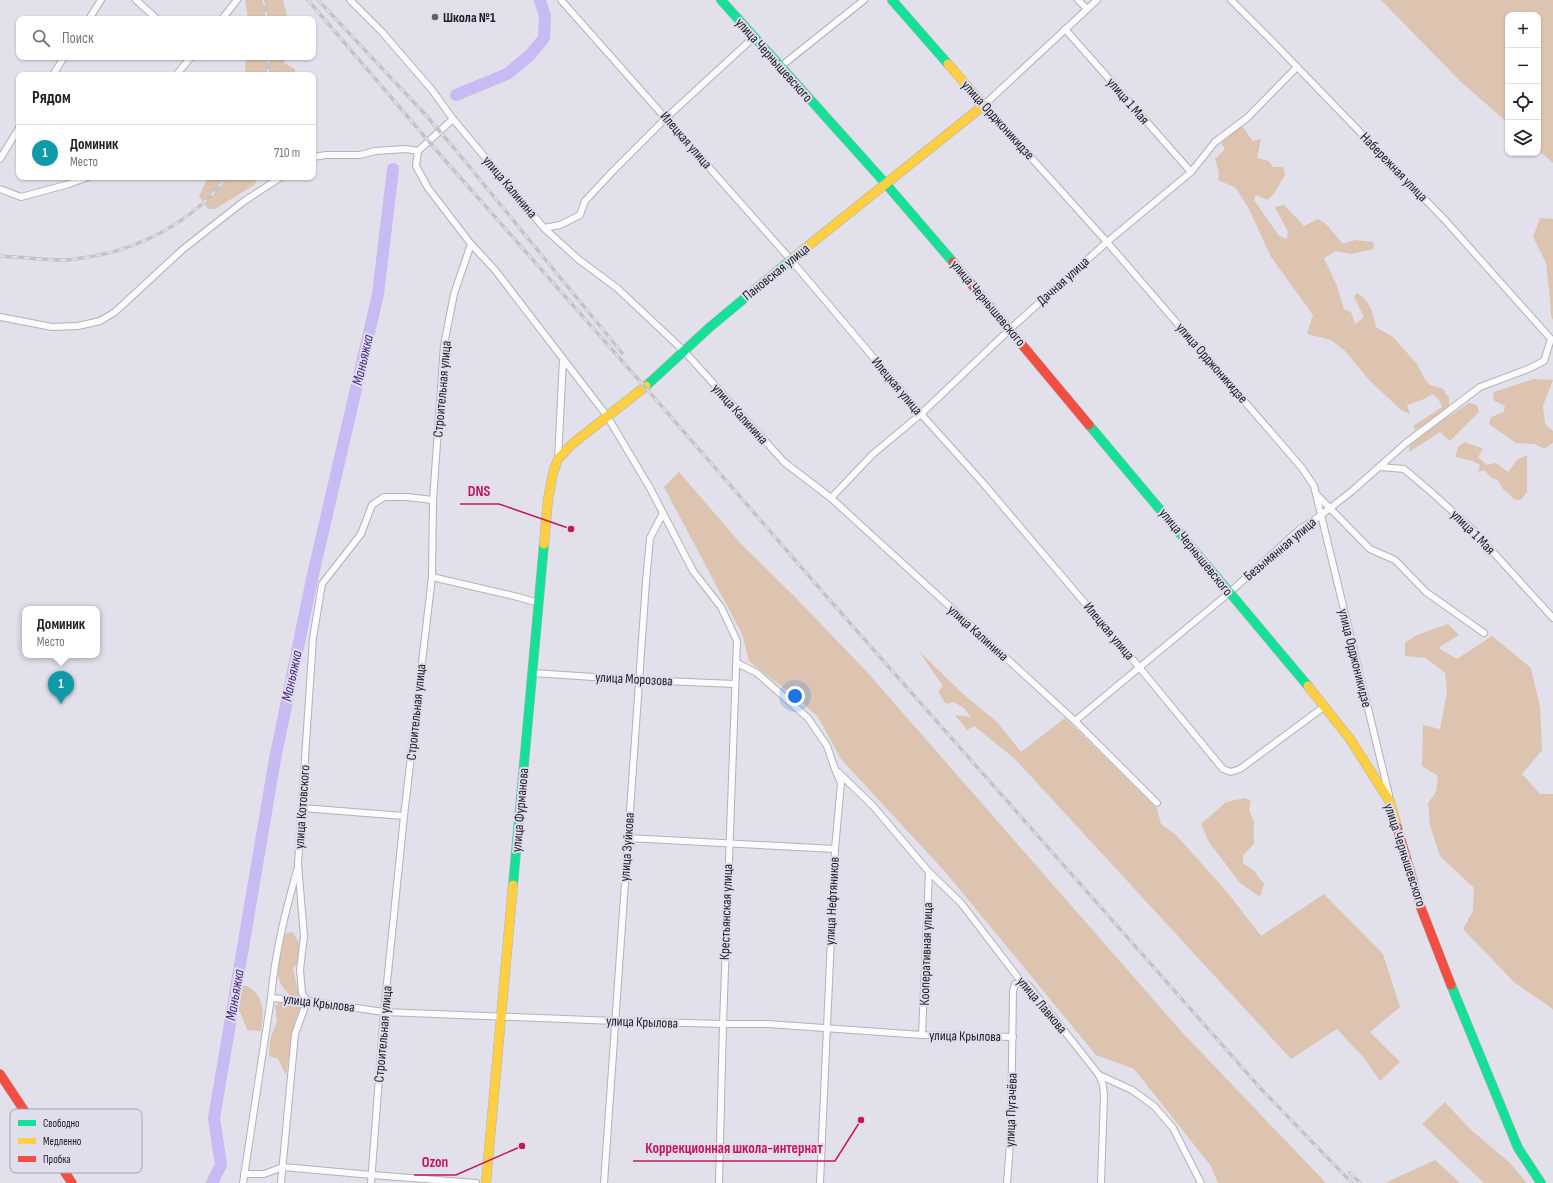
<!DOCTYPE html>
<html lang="ru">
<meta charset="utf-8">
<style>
body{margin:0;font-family:"Sofia Sans Condensed",sans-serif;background:#f6f6f6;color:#222}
.controls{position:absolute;right:12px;top:12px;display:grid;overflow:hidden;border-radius:8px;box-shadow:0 1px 3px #0004}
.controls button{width:36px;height:36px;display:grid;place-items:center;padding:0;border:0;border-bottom:1px solid #e0e0e0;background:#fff;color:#222;font:20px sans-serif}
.you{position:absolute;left:795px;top:696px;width:14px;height:14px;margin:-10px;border:3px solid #fff;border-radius:50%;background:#1a73e8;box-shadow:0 0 0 6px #1a73e833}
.badge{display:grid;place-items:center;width:26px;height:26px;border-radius:50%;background:#626168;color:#fff;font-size:13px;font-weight:700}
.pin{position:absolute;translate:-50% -33px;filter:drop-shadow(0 1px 2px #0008)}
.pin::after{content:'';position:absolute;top:21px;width:14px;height:12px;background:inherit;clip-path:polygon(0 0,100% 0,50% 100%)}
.popup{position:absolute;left:22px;top:606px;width:78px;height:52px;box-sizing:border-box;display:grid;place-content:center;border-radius:8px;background:#fff;filter:drop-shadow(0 1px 3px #0005);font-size:13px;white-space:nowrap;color:#767676}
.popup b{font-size:15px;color:#222}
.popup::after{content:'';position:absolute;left:50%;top:100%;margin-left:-8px;border:8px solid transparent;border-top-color:#fff}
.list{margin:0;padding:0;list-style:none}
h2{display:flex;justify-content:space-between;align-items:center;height:52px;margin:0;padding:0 16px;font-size:17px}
h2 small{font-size:13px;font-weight:400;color:#767676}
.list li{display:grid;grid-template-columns:26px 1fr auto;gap:12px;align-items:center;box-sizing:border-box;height:56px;padding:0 16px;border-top:1px solid #e0e0e0}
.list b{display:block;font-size:15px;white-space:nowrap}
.list p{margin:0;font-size:13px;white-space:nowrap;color:#767676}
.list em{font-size:13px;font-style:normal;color:#767676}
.icon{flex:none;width:22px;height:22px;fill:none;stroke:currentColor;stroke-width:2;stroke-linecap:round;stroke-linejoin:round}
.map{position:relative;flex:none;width:1553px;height:1183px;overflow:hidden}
.search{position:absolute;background:#fff;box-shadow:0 1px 3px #0004;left:16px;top:16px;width:300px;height:44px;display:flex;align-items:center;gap:10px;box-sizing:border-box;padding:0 14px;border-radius:8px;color:#767676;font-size:15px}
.panel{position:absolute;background:#fff;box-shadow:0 1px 3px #0004;left:16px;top:72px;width:300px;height:108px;border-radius:8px}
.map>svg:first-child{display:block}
</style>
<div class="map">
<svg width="1553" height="1183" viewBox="0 0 1553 1183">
<rect width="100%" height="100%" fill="#e2e0ea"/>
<g fill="#dcc4b0">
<path d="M245 0H283L288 19H248Z"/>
<path d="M1381 0H1553V163L1538 150V15H1508V123L1461 82Z"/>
<path d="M246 57H285L284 63 295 69V75H245Z"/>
<path d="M1242 126 1253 141 1261 139 1257 158 1269 161 1273 167H1283L1285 175 1273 195 1267 200 1256 195 1254 200 1279 236 1287 239 1288 232 1275 207 1284 205 1304 226 1318 219 1326 224 1343 244 1355 240 1373 242 1374 249 1351 254 1336 251 1324 258 1337 286 1344 309 1351 312 1355 324 1364 317 1354 297 1357 293C1369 299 1374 315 1376 327L1393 337 1417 364 1424 378 1430 385 1443 389 1449 398V406L1439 416 1415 430 1413 426 1442 407 1438 398 1432 394 1424 399 1407 405 1410 414 1401 410 1369 380 1345 351 1331 340 1307 334 1313 315 1271 257 1249 209 1236 188 1218 180 1219 173 1215 159 1225 149 1221 143Z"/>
<path d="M208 177H259L254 185 215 209H208L199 196Z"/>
<path d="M1540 218 1553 219V320L1551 316 1550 298 1546 263 1533 237Z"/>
<path d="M1534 379 1553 380 1543 406 1545 424 1553 431V443L1544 449 1535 444 1516 443 1489 424 1491 417 1504 412 1505 406 1493 400 1494 392Z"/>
<path d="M1469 403 1477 405 1479 412 1450 441 1440 432 1409 452V446L1437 424Z"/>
<path d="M1465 442 1483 449 1478 457 1487 465 1496 463 1508 472 1517 460 1527 455V492L1521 500H1515L1502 488 1498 480 1492 478 1484 470 1478 472 1480 465 1472 461 1455 457 1458 447Z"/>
<path d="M679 472 742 545 795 597 867 672 1180 1030 1326 1183H1218L1211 1166 1134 1069 1096 1055 947 874 841 759 818 717 804 704 749 661 742 634 664 487Z"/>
<path d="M1448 624 1459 635 1438 648 1457 659 1492 636 1531 668 1540 707 1542 750 1522 774 1540 794H1553V1010L1546 1004 1514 982 1463 929 1473 911 1474 888 1440 856 1430 825 1428 803 1436 792 1438 776 1422 766 1423 725 1440 729 1447 692 1445 673 1426 658 1405 656V643L1417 635Z"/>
<path d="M918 650 962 693 997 722 1021 752 1065 718 1157 809 1161 824 1176 835 1227 892 1261 936 1324 894 1383 954 1400 1007 1370 1032 1400 1062 1380 1081 1364 1058 1337 1029 1291 1059 1015 759 974 726 967 730 955 715 971 717 964 708 954 702 946 704 938 692 943 686Z"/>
<path d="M1245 798 1251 801 1249 810 1254 822V844L1243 855V863L1253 870 1264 884 1260 897 1240 883 1209 842 1201 824 1226 802Z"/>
<path d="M293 932 301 947 299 962 293 968 301 1006 295 1021 286 1075 278 1059 269 1056 270 1040 277 1021 275 1006 289 994C286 991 282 987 281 984 274 971 280 947 285 934Z"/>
<path d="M244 985C265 994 264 1012 261 1031L247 1030 241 1014 235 1005 239 989Z"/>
<path d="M1445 1102 1470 1129 1510 1163 1527 1183H1484L1422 1124Z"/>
<path d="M1435 1160 1460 1183H1385Z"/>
</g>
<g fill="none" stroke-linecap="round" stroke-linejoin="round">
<g stroke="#c8baf2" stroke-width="12">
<path d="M456 95 507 74 530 55 544 38 545 16 540 0"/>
<path d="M212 1183 221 1165 214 1118 275 759 312 579 378 294 393 169"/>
</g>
<defs>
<g id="street">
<path d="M136 0 157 19"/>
<path d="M350 0 382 32 432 90 453 119 544 228 578 259 617 288 684 351 784 462 831 498 1075 721 1157 803"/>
<path d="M561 0 791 260 921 414 983 483 1139 667 1223 769 1231 772 1240 769 1325 706"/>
<path d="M1078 0 1087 9"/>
<path d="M1097 0 984 105 1107 242 1302 468 1314 486 1389 795"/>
<path d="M89 19 101 0"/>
<path d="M222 19 237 0"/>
<path d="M1065 29 1191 172"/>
<path d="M780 67 864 0"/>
<path d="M53 75 64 57"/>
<path d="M176 75 191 57"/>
<path d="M453 119 418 151 416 166 428 188 471 244 495 270 607 416 650 488 693 571 721 607 737 641 723 1024 719 1183"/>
<path d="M313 157 326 155H360L375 151 406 149 418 151"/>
<path d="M0 159 19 128"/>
<path d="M0 189 21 197 69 184 88 177"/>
<path d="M544 228 560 225 580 215 585 201 613 171 666 118 754 37"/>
<path d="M0 317 52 327 78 326 100 321 115 312 182 250 243 202 281 177"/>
<path d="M558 459 563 359"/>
<path d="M1380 467 1404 469 1430 491 1473 530 1553 618"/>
<path d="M1316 494 1370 549 1395 560 1426 592 1484 633"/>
<path d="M831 498 873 454 921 414 1010 329 1107 242 1191 172 1215 142 1247 118 1297 67"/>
<path d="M432 577 518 597 539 603"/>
<path d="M737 663 757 673 808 718 827 746 835 769 841 783 835 849 820 1183"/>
<path d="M533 673 639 680 735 684"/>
<path d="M1075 721 1229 593 1300 529 1320 516 1352 491 1406 443 1480 387 1528 369 1544 361 1551 339 1445 220 1271 40 1231 0"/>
<path d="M838 772 873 806 929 872 961 903 1023 984 1028 985 1099 1075 1103 1085 1104 1096 1101 1183"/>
<path d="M302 808 404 816"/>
<path d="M628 838 835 849"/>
<path d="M271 998 307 1001 384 1012 615 1021 723 1024H768L922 1035 1013 1037"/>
<path d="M922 1035 929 872"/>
<path d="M1099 1075 1132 1090 1154 1106 1173 1128 1201 1183"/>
<path d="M244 1174H264L283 1167 372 1175 476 1183"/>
<path d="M243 1183 271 998C275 953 285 913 297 870"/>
<path d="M281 1183 295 1034 307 1001 302 993 300 970 304 936 298 864 313 638 322 584 361 534 372 505 384 497H407L433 500"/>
<path d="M371 1183 384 1012 404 816 432 577 433 500 444 345 454 294 471 244"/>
<path d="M604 1183 646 582 650 538 663 513"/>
<path d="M1007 1183 1011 1132 1013 991 1015 984H1023"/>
</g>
<g id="fast">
<path d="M721 0 886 184 953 262"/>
<path d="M892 0 948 64"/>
<path d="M646 386 710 327 793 258"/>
<path d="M1089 425 1308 686"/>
<path d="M513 885 544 544"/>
<path d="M1451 985 1518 1148 1541 1183"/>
</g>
<g id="slow">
<path d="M793 258 984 105 948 64"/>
<path d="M544 544 548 499 553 473 558 459 572 444 646 386"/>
<path d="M1308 686 1350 739 1390 802 1397 827"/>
<path d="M486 1183 513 885"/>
</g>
<g id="jam">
<path d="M953 262 1089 425"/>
<path d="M1397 827 1421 908 1451 985"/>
<path d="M0 1074 72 1183"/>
</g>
</defs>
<use href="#street" stroke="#b3b1b8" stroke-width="8"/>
<use href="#fast" stroke="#b3b1b8" stroke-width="10"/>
<use href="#slow" stroke="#b3b1b8" stroke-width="10"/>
<use href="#jam" stroke="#b3b1b8" stroke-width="10"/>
<use href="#street" stroke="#fbfafc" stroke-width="6"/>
<use href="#fast" stroke="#16e098" stroke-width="9"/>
<use href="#slow" stroke="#ffcf43" stroke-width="9"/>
<use href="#jam" stroke="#f24e42" stroke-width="9"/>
<defs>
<g id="rail">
<path d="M263 0 267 19"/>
<path d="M308 0 443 158 645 387 835 606 1262 1090 1352 1183"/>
<path d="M318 0 424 113 454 148 622 353"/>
<path d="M268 75 269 57"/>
<path d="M0 256C21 257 43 260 64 260 70 260 76 259 82 258 137 251 193 222 227 177"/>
<path d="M1350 1173 1360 1183"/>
</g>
</defs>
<use href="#rail" stroke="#c3c3c5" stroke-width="3.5"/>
<use href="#rail" stroke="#e0dded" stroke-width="2" stroke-dasharray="6" stroke-linecap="butt"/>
</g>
<circle fill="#626168" stroke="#e0dded" stroke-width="1.5" cx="435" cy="17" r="4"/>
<g text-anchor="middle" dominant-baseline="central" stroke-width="4" stroke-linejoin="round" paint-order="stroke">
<g font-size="14" font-weight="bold" fill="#1d1c22" stroke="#e0dded" text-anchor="start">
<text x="443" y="17">Школа №1</text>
</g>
<g font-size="14" fill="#1d1c22" stroke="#e0dded">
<text transform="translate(774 60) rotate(48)">улица Чернышевского</text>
<text transform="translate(1128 101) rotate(49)">улица 1 Мая</text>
<text transform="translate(998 120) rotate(48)">улица Орджоникидзе</text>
<text transform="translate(686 140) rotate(49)">Илецкая улица</text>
<text transform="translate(1394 167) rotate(46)">Набережная улица</text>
<text transform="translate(510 187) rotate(50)">улица Калинина</text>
<text transform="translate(776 272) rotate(-39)">Пановская улица</text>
<text transform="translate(1063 281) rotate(-42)">Дачная улица</text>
<text transform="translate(988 303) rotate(50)">улица Чернышевского</text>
<text transform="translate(1212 363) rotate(49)">улица Орджоникидзе</text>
<text transform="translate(897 386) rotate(50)">Илецкая улица</text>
<text transform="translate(442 389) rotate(-85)">Строительная улица</text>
<text transform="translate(740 414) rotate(48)">улица Калинина</text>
<text transform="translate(1473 532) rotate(45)">улица 1 Мая</text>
<text transform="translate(1280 549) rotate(-40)">Безымянная улица</text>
<text transform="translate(1196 552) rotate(51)">улица Чернышевского</text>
<text transform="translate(1109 631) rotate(50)">Илецкая улица</text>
<text transform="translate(978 633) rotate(42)">улица Калинина</text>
<text transform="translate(1355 658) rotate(76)">улица Орджоникидзе</text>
<text transform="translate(634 679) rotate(3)">улица Морозова</text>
<text transform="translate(416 712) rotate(-84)">Строительная улица</text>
<text transform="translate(302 807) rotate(-86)">улица Котовского</text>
<text transform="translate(520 810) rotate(-85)">улица Фурманова</text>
<text transform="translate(627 847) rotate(-86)">улица Зуйкова</text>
<text transform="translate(1405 855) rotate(72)">улица Чернышевского</text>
<text transform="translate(832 901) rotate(-87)">улица Нефтяников</text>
<text transform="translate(726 912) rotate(-88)">Крестьянская улица</text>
<text transform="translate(926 954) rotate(-88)">Кооперативная улица</text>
<text transform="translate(319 1003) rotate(7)">улица Крылова</text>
<text transform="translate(1042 1005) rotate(50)">улица Лавкова</text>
<text transform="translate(642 1022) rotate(2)">улица Крылова</text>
<text transform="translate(383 1034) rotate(-85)">Строительная улица</text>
<text transform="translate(965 1036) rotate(1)">улица Крылова</text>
<text transform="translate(1011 1110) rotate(-88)">улица Пугачёва</text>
</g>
<g font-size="15" font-style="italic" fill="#4a2c82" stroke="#e0dded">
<text transform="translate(363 360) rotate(-77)">Маньяжка</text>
<text transform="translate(292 676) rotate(-78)">Маньяжка</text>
<text transform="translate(235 995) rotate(-80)">Маньяжка</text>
</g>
</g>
<rect x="10" y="1109" width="132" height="64" rx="6" fill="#e0dded" stroke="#a6a3b0" stroke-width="1"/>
<rect x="18" y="1120" width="18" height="6" fill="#16e098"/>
<rect x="18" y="1138" width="18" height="6" fill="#ffcf43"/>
<rect x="18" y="1156" width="18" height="6" fill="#f24e42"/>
<g font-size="11" fill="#1d1c22">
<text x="43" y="1127">Свободно</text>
<text x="43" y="1145">Медленно</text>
<text x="43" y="1163">Пробка</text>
</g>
<path fill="none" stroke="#c2185b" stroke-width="1.5" d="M571 529L499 504H460M861 1120L835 1161H633M522 1146L456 1175H414"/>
<g fill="#c2185b" stroke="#e0dded" stroke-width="1.5">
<circle cx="571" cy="529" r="4"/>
<circle cx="861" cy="1120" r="4"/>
<circle cx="522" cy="1146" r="4"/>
</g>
<g font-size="15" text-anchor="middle" font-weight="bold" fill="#c2185b" stroke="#e0dded" stroke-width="4" stroke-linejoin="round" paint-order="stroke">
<text x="479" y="496">DNS</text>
<text x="734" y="1153">Коррекционная школа-интернат</text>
<text x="435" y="1167">Ozon</text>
</g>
</svg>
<div class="controls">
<button>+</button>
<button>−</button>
<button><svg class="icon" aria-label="locate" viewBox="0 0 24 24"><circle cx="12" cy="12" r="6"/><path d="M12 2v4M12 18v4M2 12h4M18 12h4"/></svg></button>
<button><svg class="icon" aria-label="layers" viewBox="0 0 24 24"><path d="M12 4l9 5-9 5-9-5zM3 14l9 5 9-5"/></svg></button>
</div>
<div class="you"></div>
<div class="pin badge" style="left:61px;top:704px;background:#0f9aa8">1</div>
<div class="popup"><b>Доминик</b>Место</div>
<div class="search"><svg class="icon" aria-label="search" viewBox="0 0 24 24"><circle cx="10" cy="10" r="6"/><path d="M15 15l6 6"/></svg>Поиск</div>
<section class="panel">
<h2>Рядом<small></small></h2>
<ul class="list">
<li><span class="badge" style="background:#0f9aa8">1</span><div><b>Доминик</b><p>Место</p></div><em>710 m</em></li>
</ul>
</section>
</div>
